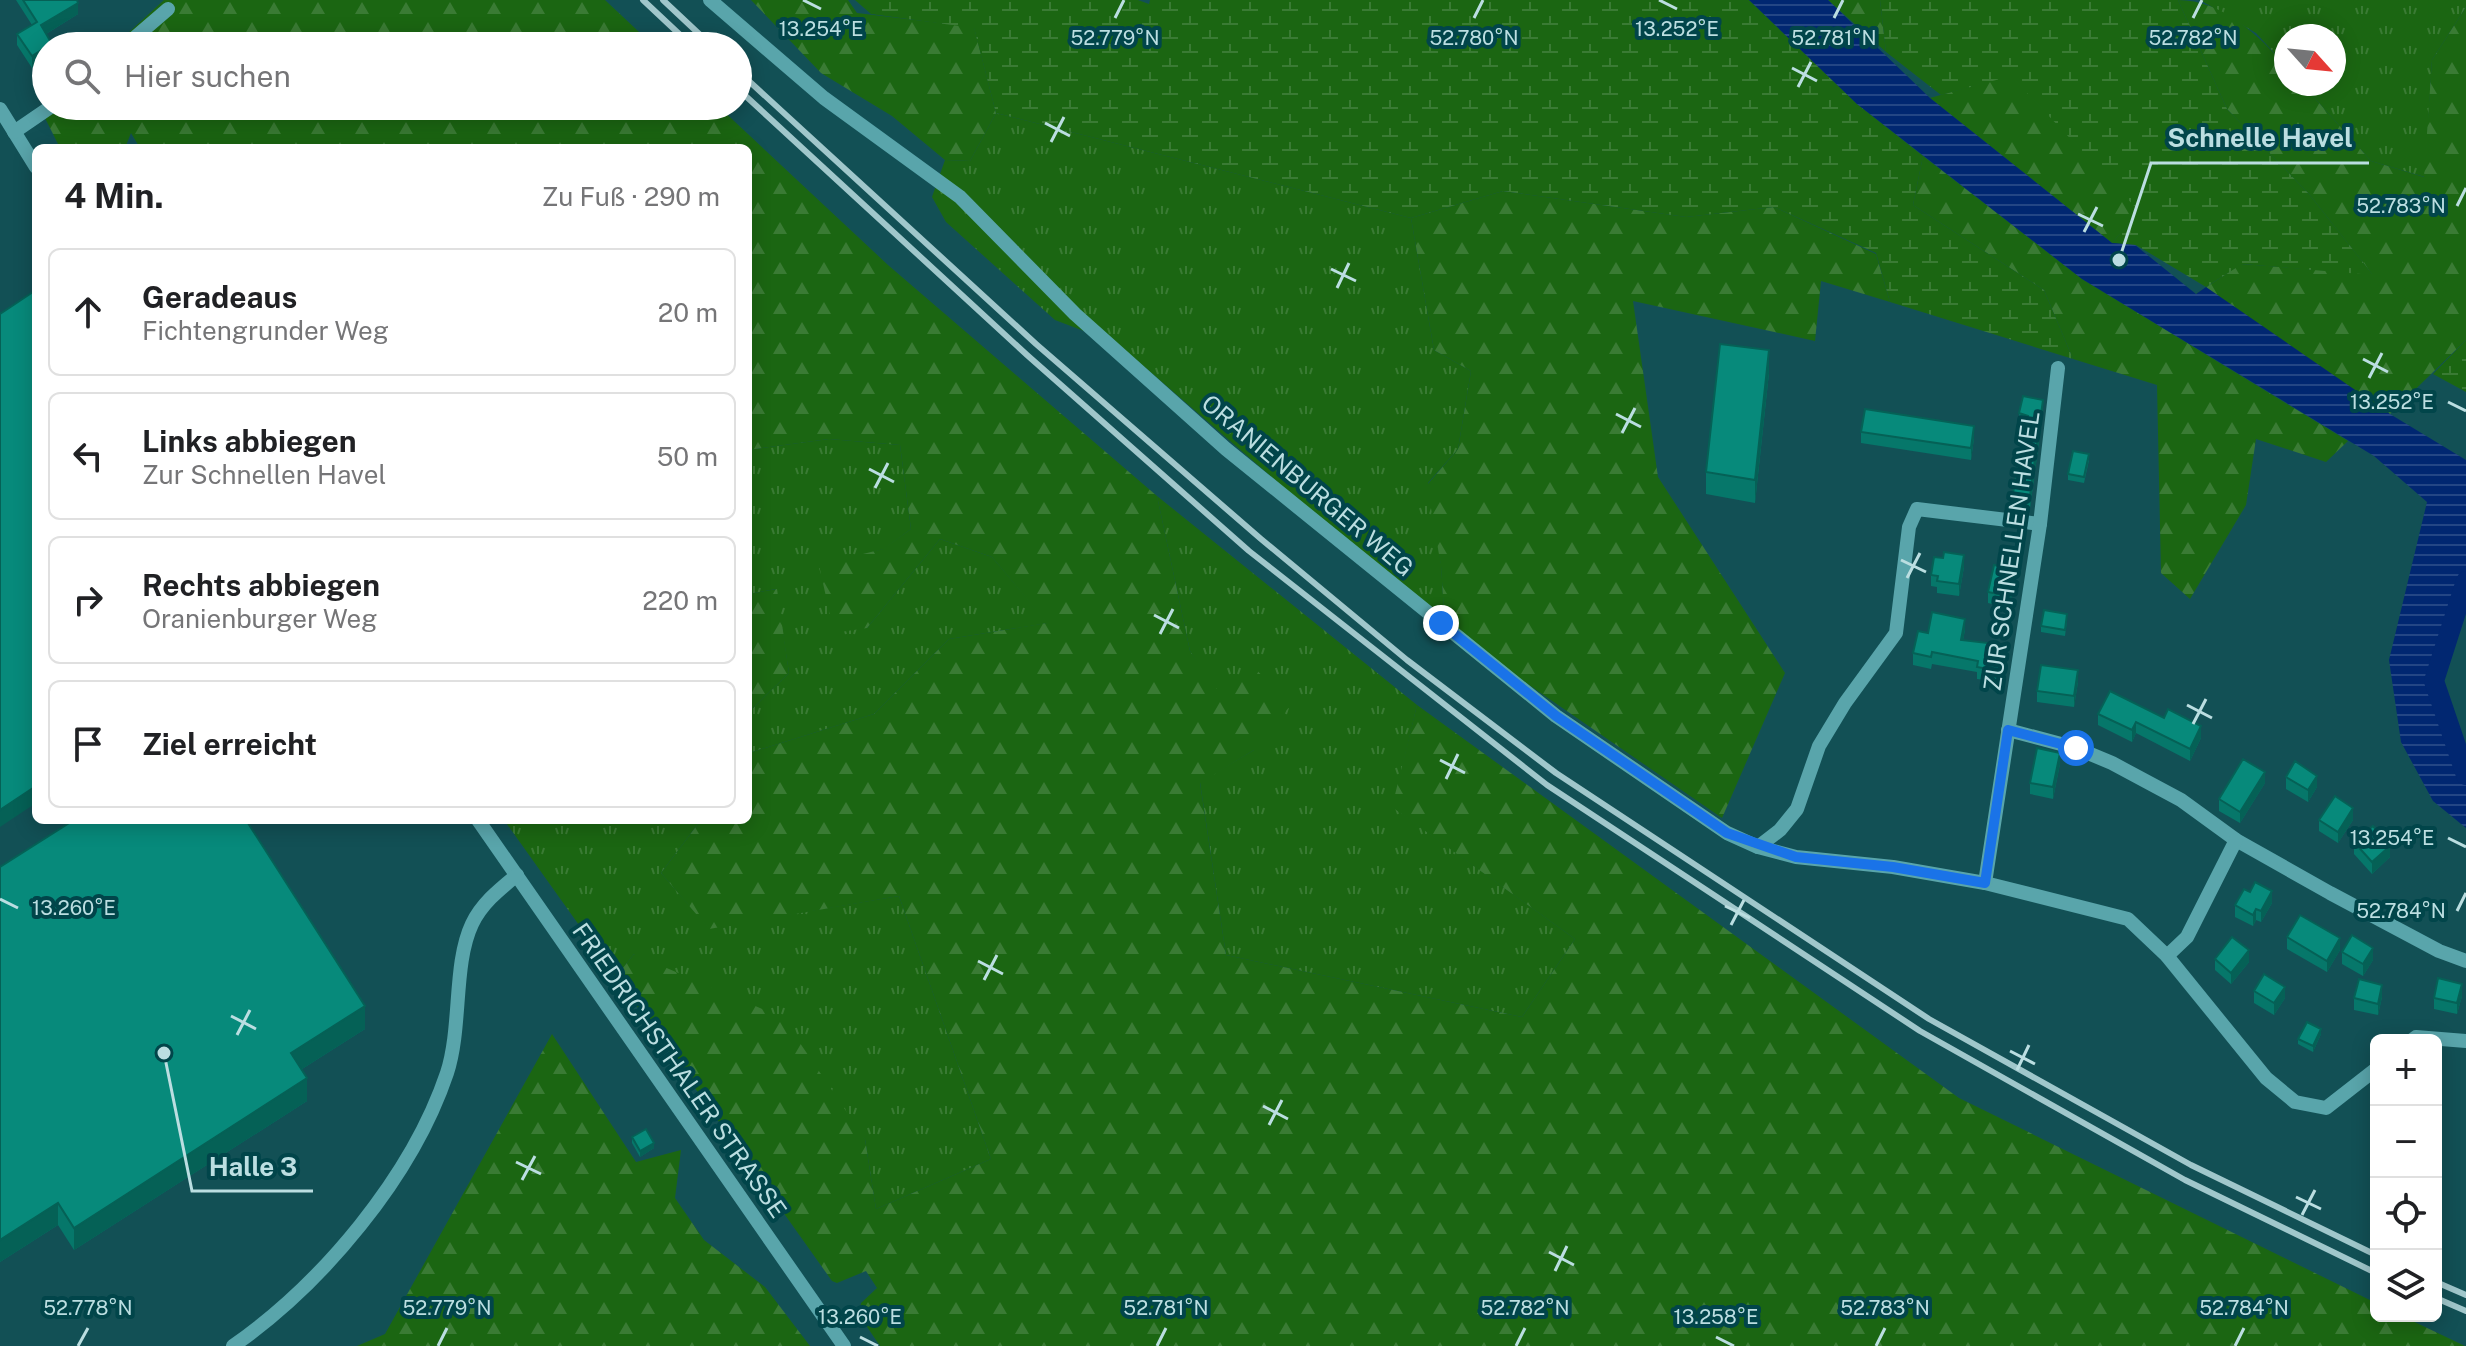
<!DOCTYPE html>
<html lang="de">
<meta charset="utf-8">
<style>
body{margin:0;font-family:"Public Sans",sans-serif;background:#f6f6f6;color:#202124}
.controls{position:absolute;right:24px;bottom:24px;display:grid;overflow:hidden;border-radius:12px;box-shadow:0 4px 20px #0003}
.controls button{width:72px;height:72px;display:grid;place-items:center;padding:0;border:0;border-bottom:2px solid #e0e0e0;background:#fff;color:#202124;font:40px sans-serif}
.compass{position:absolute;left:2274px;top:24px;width:72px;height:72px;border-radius:50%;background:#fff;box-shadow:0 4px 20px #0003;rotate:117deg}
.stop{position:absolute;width:24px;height:24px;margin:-18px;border:6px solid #1a73e8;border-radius:50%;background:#fff}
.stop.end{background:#1a73e8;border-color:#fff;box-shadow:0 2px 8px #0008}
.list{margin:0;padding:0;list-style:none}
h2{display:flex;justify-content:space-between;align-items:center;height:104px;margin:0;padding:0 32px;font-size:34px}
h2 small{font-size:26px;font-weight:400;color:#757577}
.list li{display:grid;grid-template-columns:52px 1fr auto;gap:24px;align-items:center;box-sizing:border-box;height:128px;margin:0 16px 16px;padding:0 16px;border:2px solid #e0e0e0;border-radius:12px}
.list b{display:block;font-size:30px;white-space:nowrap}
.list p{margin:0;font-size:26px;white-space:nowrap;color:#757577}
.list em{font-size:26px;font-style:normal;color:#757577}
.icon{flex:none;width:44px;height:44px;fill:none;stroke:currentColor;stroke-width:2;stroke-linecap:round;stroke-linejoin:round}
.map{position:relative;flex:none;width:2466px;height:1346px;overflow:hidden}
.search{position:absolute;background:#fff;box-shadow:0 4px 20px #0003;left:32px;top:32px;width:720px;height:88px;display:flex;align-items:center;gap:20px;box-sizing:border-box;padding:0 28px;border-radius:44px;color:#757577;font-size:30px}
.panel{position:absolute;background:#fff;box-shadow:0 4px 20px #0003;left:32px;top:144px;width:720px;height:680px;border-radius:12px}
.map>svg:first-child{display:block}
</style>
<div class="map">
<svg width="2466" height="1346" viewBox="0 0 2466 1346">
<defs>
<pattern id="grass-tufts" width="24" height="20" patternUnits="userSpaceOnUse" patternTransform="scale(2)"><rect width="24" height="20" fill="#1b6612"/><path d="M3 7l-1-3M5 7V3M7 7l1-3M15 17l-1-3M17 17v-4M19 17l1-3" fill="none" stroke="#3a7b34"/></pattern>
<pattern id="forest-firs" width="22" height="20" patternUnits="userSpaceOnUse" patternTransform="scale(2)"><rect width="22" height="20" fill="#1b6612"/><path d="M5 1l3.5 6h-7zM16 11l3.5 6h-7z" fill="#3a7b34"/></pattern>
<pattern id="wetland-marsh" width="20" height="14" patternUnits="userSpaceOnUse" patternTransform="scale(2)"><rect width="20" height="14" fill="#1b6612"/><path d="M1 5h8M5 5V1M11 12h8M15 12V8" fill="none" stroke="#3a7b34"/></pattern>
<pattern id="water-rules" width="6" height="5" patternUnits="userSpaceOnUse" patternTransform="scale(2)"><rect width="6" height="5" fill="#012771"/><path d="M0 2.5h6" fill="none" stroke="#244685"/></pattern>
</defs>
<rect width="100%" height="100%" fill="#125055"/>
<g fill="url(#grass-tufts)">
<path d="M2200 0H2466V7L2432 60 2425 177 2371 161 2302 84H2334V36H2286V66L2256 33Z"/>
<path d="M996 113 1411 218 1434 350 1471 371 1458 449 1428 483 1441 564 1445 627 1118 344 1055 320 946 222 932 197 945 160 970 161Z"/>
<path d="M829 439 900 445 911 529 884 549 820 566 867 628 940 539 992 557 1048 623 949 639 874 714 752 752 748 746V713L789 673 776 589 748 594V450Z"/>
<path d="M1157 496 1417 705 1393 807 1575 939 1522 1017 1226 955 1200 782 1254 750 1190 651Z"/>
<path d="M504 820H701L661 873 709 928 899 896 991 1159 876 1209 865 1139 634 954 616 977Z"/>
</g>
<g fill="url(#forest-firs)">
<path d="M164 0H605L654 46H114Z"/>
<path d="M751 0H848L857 13 974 27 996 113 970 161 945 160 892 116 821 73Z"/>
<path d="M1828 0H1880L1886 52Z"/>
<path d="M2178 0C2222 0 2258 35 2286 66V84H2302L2371 161 2424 177 2432 60 2466 7V340L2390 414 2196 294 2241 264 2372 274 2309 194 2227 109Z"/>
<path d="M2011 75 2140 211 2112 243 1930 98Z"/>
<path d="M49 106H718L888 265 1157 496 1190 651 1222 696 1253 666 1290 706 1254 750 1200 783 1226 955 1522 1017 1575 939 1392 807 1417 705 1959 1098 2376 1303V1316H2402L2465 1346H880L859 1315 861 1303 877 1288 866 1271 837 1283 832 1281 616 977 634 954 783 1018 865 1139 876 1209 991 1159 899 896 709 929 661 873 701 820H748V746L752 752 874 714 949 639 1047 623 992 557 940 539 867 628 834 633 819 565 883 549 911 529 900 445 829 439 748 450V148H140L131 133 125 148H60L42 112Z"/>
<path d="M1923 156 2082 279 2348 441 2326 462 2256 439 2246 505 2190 599 2161 573 2157 385 2073 359 2044 290 1913 205Z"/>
<path d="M1503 191 1686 217 1774 207 1876 254 1890 302 1821 281 1815 341 1633 301 1658 477 1785 673 1722 818 1445 627 1441 566 1427 485 1458 449 1471 371 1434 350 1411 218Z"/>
<path d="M777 589 789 673 748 713V594Z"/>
<path d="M552 1034 636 1162 681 1150 675 1198 704 1240 765 1287 810 1346H357L385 1334Z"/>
</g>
<g fill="url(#wetland-marsh)">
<path d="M855 0H1138L1149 4 1150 0H1749L1857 104 1923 156 1913 205 2044 290 2073 359 1890 302 1876 253 1774 207 1686 217 1503 191 1411 218 996 113 974 28 871 14Z"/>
<path d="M1880 0H2178L2227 109 2309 194 2373 275 2242 264 2206 287 2136 245 2112 243 2139 211 2011 76 1941 95 1886 52Z"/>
<path d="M2466 340V392L2433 374Z"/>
</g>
<path fill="url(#water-rules)" d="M1749 0H1828L1930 98 2112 243 2135 245 2196 294 2206 287 2390 414 2466 460V581L2434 681 2466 775V828L2433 801 2401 742 2389 660 2427 502 2374 456 2082 279 1857 104Z"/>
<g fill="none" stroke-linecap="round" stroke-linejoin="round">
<path stroke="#012771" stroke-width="20" d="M2466 581 2434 681 2466 775"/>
<g stroke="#59a5ab" stroke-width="14">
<path d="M710 0 824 98 960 197 1075 314 1226 449 1556 716 1727 833 1758 847 1796 857 1893 867 1985 883 2128 919 2167 956 2266 1078 2295 1102 2326 1108 2376 1069"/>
<path d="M125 46 168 9"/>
<path d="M0 109 36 167"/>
<path d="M14 132 52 106"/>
<path d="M2008 730 2076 748 2112 763 2181 800 2236 840 2330 893 2439 951 2466 961"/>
<path d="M478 820 844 1346"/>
<path d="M1758 847 1780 830 1797 809 1819 746 1845 703 1896 633 1909 527 1917 509 2040 524"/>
<path d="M1985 883 2040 524 2058 368"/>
<path d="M2167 956 2187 937 2236 840"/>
<path d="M2412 1040 2416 1037 2466 1041"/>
<path d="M233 1346C322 1284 412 1177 447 1073 462 1027 453 964 472 924 482 903 500 889 517 875"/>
</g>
<g stroke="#a0c7cb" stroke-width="6">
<path d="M643 0 692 46"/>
<path d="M663 0 712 46"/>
<path d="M738 71 1036 344 1261 539 1407 660 1556 773 1929 1019 2191 1165 2376 1255"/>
<path d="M738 89 1027 355 1249 551 1547 785 1920 1031 2185 1180 2376 1273"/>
<path d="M2436 1282 2466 1295"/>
<path d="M2436 1298 2466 1311"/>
</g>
</g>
<g fill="#06776a">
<path d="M16 0H77L78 14 46 34 52 46H46V59L32 68 17 45V34L32 25Z"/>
<path d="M1769 373 1755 503 1706 494V472Z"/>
<path d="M2043 412 2030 508 2013 504V493L2026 427 2019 425V413Z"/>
<path d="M1861 432 1974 438 1971 460 1861 443Z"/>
<path d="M2089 460 2084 483 2068 480V474Z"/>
<path d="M1943 558 1964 567 1959 596 1937 593V587L1931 586V575Z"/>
<path d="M2010 578 2013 591 2009 608 1988 603V592Z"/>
<path d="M2067 620 2065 636 2041 632V626Z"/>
<path d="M1965 630 1963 640 2005 657 1999 682 1977 679V672L1932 664 1931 669 1913 665V653L1928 633Z"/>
<path d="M2078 682 2074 707 2037 702V691Z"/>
<path d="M2098 714 2201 738 2190 761 2136 733 2132 742 2098 725Z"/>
<path d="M2060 764 2053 799 2030 794V783Z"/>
<path d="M2286 777 2317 787 2308 802 2286 789Z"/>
<path d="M2265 783 2240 823 2219 811V799Z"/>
<path d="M2319 820H2353L2338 843 2319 831Z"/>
<path d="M2354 842 2390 857 2372 874 2354 854Z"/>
<path d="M0 867 365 1029 302 1069 307 1101 74 1250 58 1225 0 1262Z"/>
<path d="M2272 903 2261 922 2256 920 2253 926 2235 917V905Z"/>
<path d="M2287 937 2340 950 2327 972 2287 949Z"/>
<path d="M2342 952 2373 960 2363 976 2342 964Z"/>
<path d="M2215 959 2249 962 2231 984 2215 970Z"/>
<path d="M2254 991 2285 998 2274 1015 2254 1003Z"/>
<path d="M2462 996 2457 1014 2434 1009V998Z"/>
<path d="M2382 997 2378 1015 2354 1010V998Z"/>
<path d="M2321 1034 2313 1052 2298 1044V1039Z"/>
<path d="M632 1137 654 1148 640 1157 632 1143Z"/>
</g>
<g fill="#056156">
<path d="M78 3V14L41 37V25Z"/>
<path d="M46 47V59L32 68V56Z"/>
<path d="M1769 350V373L1755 503V480Z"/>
<path d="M2043 400V412L2030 508V496Z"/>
<path d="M1974 426V438L1971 460V448Z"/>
<path d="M1964 555V567L1959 596V584Z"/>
<path d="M2013 579V591L2009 608V596Z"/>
<path d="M1965 619V630L1961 652V640Z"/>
<path d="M2005 645V657L1999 682V671Z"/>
<path d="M2078 670V682L2074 707V696Z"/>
<path d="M2136 722V733L2132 742V730Z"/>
<path d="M2201 726V738L2190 761V749Z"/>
<path d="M2060 753V764L2053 799V787Z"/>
<path d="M2265 772V783L2240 823V812Z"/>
<path d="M2317 776V787L2308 802V790Z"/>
<path d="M36 786V803L0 827V810Z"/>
<path d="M2353 808V820L2338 843V832Z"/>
<path d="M2390 846V857L2372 874V862Z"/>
<path d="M2272 891V903L2261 922V911Z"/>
<path d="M2256 909V920L2253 926V915Z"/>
<path d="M2340 938V950L2327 972V961Z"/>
<path d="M2373 948V960L2363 976V964Z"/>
<path d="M2249 950V962L2231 984V973Z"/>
<path d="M2462 984V996L2457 1014V1003Z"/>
<path d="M2382 985V997L2378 1015V1004Z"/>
<path d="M2285 987V998L2274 1015V1003Z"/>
<path d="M365 1006V1029L291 1076V1053Z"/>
<path d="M2321 1029V1034L2313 1052V1046Z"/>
<path d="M307 1078V1101L74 1250V1228Z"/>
<path d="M654 1143V1148L640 1157V1151Z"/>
<path d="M58 1203V1225L0 1262V1240Z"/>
</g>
<g fill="#078a7b" stroke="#056156" stroke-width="2">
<path d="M23 0H77L78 3 41 25 52 44 46 46V47L32 56 17 34 37 22Z"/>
<path d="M36 290V786L0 810V314Z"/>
<path d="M1720 344 1769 350 1755 480 1706 472Z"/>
<path d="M2023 396 2043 400 2030 496 2013 493 2028 416 2019 413Z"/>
<path d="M1865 409 1974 426 1971 448 1861 432Z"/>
<path d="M2073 451 2089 454 2084 477 2068 474Z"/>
<path d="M1944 552 1964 555 1959 584 1937 581 1938 576 1931 575 1934 557 1943 558Z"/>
<path d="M1994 565 2010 568 2008 578 2013 579 2009 596 1988 592Z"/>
<path d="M2044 610 2067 614 2065 630 2041 626Z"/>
<path d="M1932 612 1965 619 1961 640 2005 645 1999 671 1977 667 1978 661 1932 652 1931 657 1913 653 1918 631 1928 633Z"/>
<path d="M2041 665 2078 670 2074 696 2037 691Z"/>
<path d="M2110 691 2164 718 2168 709 2201 726 2190 749 2136 722 2132 730 2098 714Z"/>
<path d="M2037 748 2060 753 2053 787 2030 783Z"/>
<path d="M2243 759 2265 772 2240 812 2219 799Z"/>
<path d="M2295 761 2317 776 2308 790 2286 777Z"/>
<path d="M2335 796 2353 808 2338 832 2319 820Z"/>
<path d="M74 820H246L365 1006 291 1053 307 1078 74 1228 58 1203 0 1240V867Z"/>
<path d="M2373 826 2390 846 2372 862 2354 842Z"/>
<path d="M2255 882 2272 891 2261 911 2256 909 2253 915 2235 905 2244 889 2250 892Z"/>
<path d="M2300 915 2340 938 2327 961 2287 937Z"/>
<path d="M2352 935 2373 948 2363 964 2342 952Z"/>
<path d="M2232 937 2249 950 2231 973 2215 959Z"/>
<path d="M2264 974 2285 987 2274 1003 2254 991Z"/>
<path d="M2438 978 2462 984 2457 1003 2434 998Z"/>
<path d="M2359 979 2382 985 2378 1004 2354 998Z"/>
<path d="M2307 1022 2321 1029 2313 1046 2298 1039Z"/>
<path d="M646 1129 654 1143 640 1151 632 1137Z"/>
</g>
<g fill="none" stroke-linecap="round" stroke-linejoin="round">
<path stroke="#1a73e8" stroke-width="10" d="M1441 623 1556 716 1727 833 1796 857 1893 867 1985 883 2008 730 2076 748"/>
</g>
<path fill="none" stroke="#bbdee1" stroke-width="3" d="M803 0 821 9M1659 0 1677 9M1115 18 1124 0M1474 18 1483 0M1834 18 1843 0M2193 18 2202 0M1792 68 1817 81M1798 87 1811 62M1045 123 1070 136M1051 142 1064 117M2457 206 2466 188M2078 214 2103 226M2084 232 2097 207M1331 269 1356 281M1337 288 1349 263M2363 359 2388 372M2369 378 2382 353M2448 402 2466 411M1616 414 1641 427M1622 433 1635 408M869 469 894 482M875 488 888 463M1901 560 1926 572M1907 578 1920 553M1154 615 1179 628M1160 634 1173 609M2187 705 2212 718M2193 724 2206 699M1440 760 1465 773M1446 779 1458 754M2448 838 2466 847M0 899 18 908M1725 906 1750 918M2457 911 2466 893M1731 925 1744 900M978 961 1003 974M984 980 997 955M231 1016 256 1029M237 1035 250 1010M2010 1051 2035 1064M2017 1070 2029 1045M1263 1106 1288 1119M1269 1125 1282 1100M516 1162 541 1174M522 1180 535 1156M2296 1197 2321 1209M2302 1215 2315 1190M1549 1252 1574 1265M1555 1271 1567 1246M860 1337 878 1346M1716 1337 1734 1346M78 1346 88 1328M438 1346 447 1328M1157 1346 1166 1328M1516 1346 1525 1328M1876 1346 1885 1328M2235 1346 2244 1328"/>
<g text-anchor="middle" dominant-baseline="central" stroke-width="8" stroke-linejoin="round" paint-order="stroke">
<g font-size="24" fill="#bbdee1" stroke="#01454a">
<text transform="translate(1308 485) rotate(40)">ORANIENBURGER WEG</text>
<text transform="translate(2011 551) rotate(-82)">ZUR SCHNELLEN HAVEL</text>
<text transform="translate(680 1070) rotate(55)">FRIEDRICHSTHALER STRASSE</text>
</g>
</g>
<g font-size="20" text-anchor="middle" fill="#bbdee1" stroke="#01454a" stroke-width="8" stroke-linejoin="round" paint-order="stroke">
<text x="821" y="36">13.254°E</text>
<text x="1677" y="36">13.252°E</text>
<text x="1115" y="45">52.779°N</text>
<text x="1474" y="45">52.780°N</text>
<text x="1834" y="45">52.781°N</text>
<text x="2193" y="45">52.782°N</text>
<text x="2401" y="213">52.783°N</text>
<text x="2392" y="409">13.252°E</text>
<text x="2392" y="845">13.254°E</text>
<text x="74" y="915">13.260°E</text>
<text x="2401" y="918">52.784°N</text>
<text x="88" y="1315">52.778°N</text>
<text x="447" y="1315">52.779°N</text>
<text x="1166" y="1315">52.781°N</text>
<text x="1525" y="1315">52.782°N</text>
<text x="1885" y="1315">52.783°N</text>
<text x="2244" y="1315">52.784°N</text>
<text x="860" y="1324">13.260°E</text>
<text x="1716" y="1324">13.258°E</text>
</g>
<path fill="none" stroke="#bbdee1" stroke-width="3" d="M2119 260L2151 163H2369M164 1053L192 1191H313"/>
<g fill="#bbdee1" stroke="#01454a" stroke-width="3">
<circle cx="2119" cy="260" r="8"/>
<circle cx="164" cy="1053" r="8"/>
</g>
<g font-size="26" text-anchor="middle" font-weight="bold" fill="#bbdee1" stroke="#01454a" stroke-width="8" stroke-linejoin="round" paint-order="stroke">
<text x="2260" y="147">Schnelle Havel</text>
<text x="253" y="1176">Halle 3</text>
</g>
</svg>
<div class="controls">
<button>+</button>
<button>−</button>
<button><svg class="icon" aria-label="locate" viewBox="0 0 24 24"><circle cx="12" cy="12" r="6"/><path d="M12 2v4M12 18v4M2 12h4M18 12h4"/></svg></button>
<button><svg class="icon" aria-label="layers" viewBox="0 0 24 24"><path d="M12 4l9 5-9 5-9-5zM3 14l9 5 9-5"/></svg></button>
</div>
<svg class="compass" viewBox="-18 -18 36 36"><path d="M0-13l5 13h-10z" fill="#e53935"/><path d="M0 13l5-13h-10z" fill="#757577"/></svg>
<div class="stop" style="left:2076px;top:748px"></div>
<div class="stop end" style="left:1441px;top:623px"></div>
<div class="search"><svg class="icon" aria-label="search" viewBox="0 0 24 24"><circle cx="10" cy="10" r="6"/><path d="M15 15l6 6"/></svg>Hier suchen</div>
<section class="panel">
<h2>4 Min.<small>Zu Fuß · 290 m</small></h2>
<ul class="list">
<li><svg class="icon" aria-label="ahead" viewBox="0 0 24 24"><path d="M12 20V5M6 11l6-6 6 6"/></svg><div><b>Geradeaus</b><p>Fichtengrunder Weg</p></div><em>20 m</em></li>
<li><svg class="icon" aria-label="left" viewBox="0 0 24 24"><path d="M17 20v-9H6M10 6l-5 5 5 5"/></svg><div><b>Links abbiegen</b><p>Zur Schnellen Havel</p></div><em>50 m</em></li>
<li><svg class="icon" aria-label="right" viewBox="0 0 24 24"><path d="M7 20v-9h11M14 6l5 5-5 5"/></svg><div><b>Rechts abbiegen</b><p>Oranienburger Weg</p></div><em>220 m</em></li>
<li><svg class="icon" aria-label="arrive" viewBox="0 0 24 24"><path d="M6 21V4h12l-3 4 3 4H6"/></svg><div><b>Ziel erreicht</b></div></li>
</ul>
</section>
</div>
